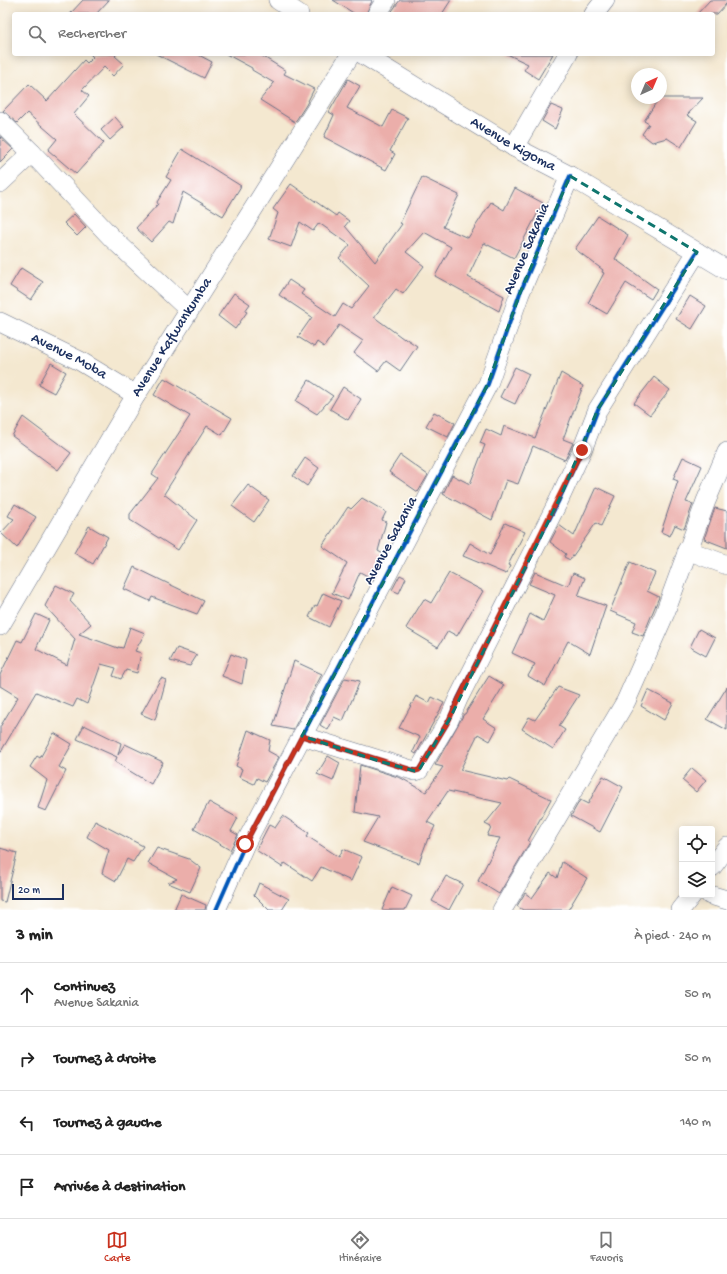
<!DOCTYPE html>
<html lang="fr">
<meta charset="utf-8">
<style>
body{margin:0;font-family:"Gochi Hand",sans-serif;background:#f2f2f2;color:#222}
.controls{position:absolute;right:12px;bottom:12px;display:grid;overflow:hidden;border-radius:4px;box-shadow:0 2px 10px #0003}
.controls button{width:36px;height:36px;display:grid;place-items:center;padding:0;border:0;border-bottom:1px solid #e0e0e0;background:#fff;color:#222;font:20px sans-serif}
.compass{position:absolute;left:631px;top:68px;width:36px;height:36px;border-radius:50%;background:#fff;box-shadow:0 2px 10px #0003;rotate:44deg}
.scale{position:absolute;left:12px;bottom:10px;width:52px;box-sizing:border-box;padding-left:4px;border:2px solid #1b2f5e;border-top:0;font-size:11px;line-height:14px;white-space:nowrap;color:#1b2f5e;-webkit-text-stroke:3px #fff;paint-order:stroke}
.stop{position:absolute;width:12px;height:12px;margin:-9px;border:3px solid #c8321e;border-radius:50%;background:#fff}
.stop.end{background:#c8321e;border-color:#fff;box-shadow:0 1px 4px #0008}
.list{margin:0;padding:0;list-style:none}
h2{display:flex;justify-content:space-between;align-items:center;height:52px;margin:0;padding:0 16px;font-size:17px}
h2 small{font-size:13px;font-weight:400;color:#767676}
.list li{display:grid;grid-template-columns:26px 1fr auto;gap:12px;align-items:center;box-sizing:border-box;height:64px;padding:0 16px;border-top:1px solid #e0e0e0}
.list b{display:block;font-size:15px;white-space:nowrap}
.list p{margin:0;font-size:13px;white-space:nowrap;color:#767676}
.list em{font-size:13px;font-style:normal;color:#767676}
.icon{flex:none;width:22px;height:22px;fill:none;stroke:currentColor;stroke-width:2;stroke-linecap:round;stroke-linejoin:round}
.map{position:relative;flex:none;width:727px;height:910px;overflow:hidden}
.search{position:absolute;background:#fff;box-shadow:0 2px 10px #0003;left:12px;right:12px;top:12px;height:44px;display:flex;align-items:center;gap:10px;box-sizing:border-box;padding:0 14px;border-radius:4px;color:#767676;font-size:15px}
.sheet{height:308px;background:#fff}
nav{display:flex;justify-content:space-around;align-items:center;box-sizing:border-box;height:56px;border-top:1px solid #e0e0e0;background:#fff;font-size:11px;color:#767676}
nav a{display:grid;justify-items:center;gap:2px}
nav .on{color:#c8321e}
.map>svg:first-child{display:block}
</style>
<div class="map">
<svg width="727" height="910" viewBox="0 0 727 910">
<rect width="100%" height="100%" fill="#fff"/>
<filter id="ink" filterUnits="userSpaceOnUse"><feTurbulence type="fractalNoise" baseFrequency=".025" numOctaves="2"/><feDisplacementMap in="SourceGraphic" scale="8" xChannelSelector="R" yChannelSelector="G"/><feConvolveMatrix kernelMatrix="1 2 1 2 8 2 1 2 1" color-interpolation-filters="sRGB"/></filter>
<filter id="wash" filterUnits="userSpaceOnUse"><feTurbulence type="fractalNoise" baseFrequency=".012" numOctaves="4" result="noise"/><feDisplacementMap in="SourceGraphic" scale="16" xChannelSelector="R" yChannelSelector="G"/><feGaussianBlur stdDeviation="0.9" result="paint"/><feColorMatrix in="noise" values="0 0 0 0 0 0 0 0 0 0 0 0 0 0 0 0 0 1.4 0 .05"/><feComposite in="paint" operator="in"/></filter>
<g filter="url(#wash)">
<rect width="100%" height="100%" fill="#f4e8d0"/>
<g id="blocks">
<g fill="#ebaeaa">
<path d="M83 0H109L96 14H70Z"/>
<path d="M333 0H371L372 1 366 14H355Z"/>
<path d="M400 0H451L442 14H390Z"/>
<path d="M710 0H727V3L717 14H697Z"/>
<path d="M90 54H117L115 56 124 64 113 76 104 67 82 90 89 96 74 114 104 143 76 174 48 150 57 139 27 113 17 123 3 111 29 84 47 101 84 60 87 63 93 57Z"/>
<path d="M156 54H197L212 62 204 78Z"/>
<path d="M226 54H259L286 71 284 74 314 89 306 105 295 122 260 100 274 83 252 70V68Z"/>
<path d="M507 54H553L538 79 524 70 528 64Z"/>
<path d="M348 79 360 86 347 108 383 127 392 110 408 118 390 151 395 154 386 170 324 137 334 115 329 112Z"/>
<path d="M659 98H703L687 115 697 121 681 147 667 138 652 142 642 134 649 124 644 121Z"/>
<path d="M551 105 563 110 555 129 542 121Z"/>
<path d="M115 117 124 127 110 140 101 130Z"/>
<path d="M0 137 13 149 0 162Z"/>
<path d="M182 149 241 186 223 216 183 192 173 224 169 222 151 242 136 228 158 204 157 202 171 180 166 177Z"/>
<path d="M422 177 459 195 443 227 468 238 491 202 504 210 515 188 543 203 514 258 484 243 468 277 504 296 499 311 435 276 451 247 424 232 406 252 424 266 403 294 396 289 374 317 404 339 405 338 417 346 400 371 386 361 378 371 354 353 363 341 339 325 324 347 317 342 314 347 298 337 312 317 279 295 289 280 304 290 301 294 335 317 343 304 351 309 369 286 339 258 350 245 319 223 313 231 300 222 291 247 269 239 278 213 273 209 291 184 336 216 338 213 349 221 345 226 375 262 402 224 400 223Z"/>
<path d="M74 214 86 227 77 236 64 223Z"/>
<path d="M598 216 628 235 615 259 657 289 651 299 626 283 607 314 588 303 604 273 602 272 603 270 575 249Z"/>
<path d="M21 268 43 282 31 300 10 286Z"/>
<path d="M234 293 250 304 245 311 247 312 235 329 218 316Z"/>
<path d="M690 296 706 306 692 329 676 319Z"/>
<path d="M51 363 66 372 54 393 39 385Z"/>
<path d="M515 367 529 374 515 404 500 397Z"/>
<path d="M561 373 583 386 563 439 573 443 565 460 533 446 518 484 506 480 492 520 443 494 452 475 470 484 485 445 480 443 486 429 501 436 504 426 535 438Z"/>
<path d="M654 377 670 390 650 415 634 403Z"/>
<path d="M164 378 232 418 222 435 207 426 164 494 197 520 178 550 130 520V514L158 478 152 474 190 416 154 395Z"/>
<path d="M309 380 333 396 317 414 296 401Z"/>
<path d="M343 387 361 399 348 420 330 409Z"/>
<path d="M434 412 455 423 448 437 426 426Z"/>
<path d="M23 417 71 453 58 470 12 436Z"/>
<path d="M400 455 428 475 418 492 389 472Z"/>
<path d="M683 457 702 466 686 502 693 504 684 529 675 525 670 536 661 532 678 481 673 479Z"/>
<path d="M305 458 319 468 307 486 293 476Z"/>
<path d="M248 485 269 500 254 522 232 506Z"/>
<path d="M596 487 615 496 601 526 596 523 570 560 564 557 566 554 550 542 559 525 574 536Z"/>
<path d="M362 498 386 512 382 520 386 522 378 551 385 555 373 579 360 572 348 600 332 593 347 563 322 546 348 507 351 509Z"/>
<path d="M15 504 36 517 17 548 1 533 14 519 8 516Z"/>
<path d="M715 508 727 511V548L704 539Z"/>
<path d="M505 523 525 532 508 565 510 566 506 574 463 556 470 543 490 555Z"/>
<path d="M89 526 108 537 93 564 74 553Z"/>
<path d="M630 562 655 573 647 591 659 597 643 636 632 632 636 622 610 611Z"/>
<path d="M134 567 204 601 197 614 152 597 150 601 124 589Z"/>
<path d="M535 572 568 586 573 573 585 578 578 596 606 606 590 654 568 641 545 686 528 676 535 664 512 653 530 614 543 621 555 595 529 584Z"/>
<path d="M449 573 483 591 457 636 448 631 438 647 406 628 424 599 431 603Z"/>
<path d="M400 575 406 578 399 593 392 590Z"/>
<path d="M56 585 74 594 70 601 91 624 79 634 118 648V647L123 648 130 627 145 633 135 651 141 653 137 673 126 670 121 679 113 676 116 668 101 664 87 704 77 699 73 707 36 692 0 753V727L18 697 0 686V675L17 640 22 642 36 614 49 620 36 649 67 665 75 639 45 606Z"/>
<path d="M323 593 341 601 329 627 309 617 315 605 317 606Z"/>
<path d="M699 629 715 638 706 656 690 647Z"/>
<path d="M177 648 197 655 190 666 170 661Z"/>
<path d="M231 654 246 660 242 684 222 676Z"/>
<path d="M294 661 322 674 293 730 273 726Z"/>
<path d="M489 676 504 685 483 719 497 728 490 741 478 734 460 770 507 781 509 779 551 799 528 841 530 842 499 894 478 881 500 838 487 836 491 827 485 824 502 803 448 791 427 822 435 826 429 839 428 838 419 863 363 842 378 817 355 812 360 765 401 778 426 792 443 767 435 765 464 714H465Z"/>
<path d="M161 678 166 680 155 720 141 714Z"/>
<path d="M345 678 360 681 343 721 334 717 328 730 320 725Z"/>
<path d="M558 687 579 695 559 726 565 730 553 749 522 729 529 717 535 720Z"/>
<path d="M727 687V730L707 719Z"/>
<path d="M648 690 673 703 664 720 641 706Z"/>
<path d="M416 696 429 703 432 697 444 703 416 754 413 752 420 737 399 728Z"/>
<path d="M84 725 121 743 118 755 125 744 163 762 151 784 115 762 117 757 77 739Z"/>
<path d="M248 730 270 740 268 751 279 757 265 782 257 778 254 784 239 777 242 769 236 766Z"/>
<path d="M54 733 72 744 59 767 66 771 46 811 38 808 47 780 30 767 37 756 40 758Z"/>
<path d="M328 756 340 763 333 781 317 774Z"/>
<path d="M692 768 706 780 696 792 682 780Z"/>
<path d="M603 776 623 787 600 832 571 816 580 800 588 804Z"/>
<path d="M209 802 238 818 231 831 238 835 230 850 194 829Z"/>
<path d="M283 816 309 833 307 836 339 857 343 849 362 857 351 881 321 867 312 881 285 863 282 867 256 850 269 825 275 828Z"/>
<path d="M95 821 143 846 133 862 127 859 116 881 102 873 109 850 87 837Z"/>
<path d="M0 848 17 853 5 902 0 901Z"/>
<path d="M157 848 189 859 201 868 190 892 168 883 177 879 148 863Z"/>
<path d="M562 862 587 878 568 910H523L517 906 525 893 532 898 550 873 557 878Z"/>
<path d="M446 876 463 884 449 910 432 901Z"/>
<path d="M259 883 289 899 282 910H269L254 895Z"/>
<path d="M392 887 412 896 405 910H382Z"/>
<path d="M181 894 206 905 205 910H174Z"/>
</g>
</g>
</g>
<g filter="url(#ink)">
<use href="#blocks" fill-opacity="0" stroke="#677086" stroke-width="1"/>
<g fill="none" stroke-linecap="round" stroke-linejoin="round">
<defs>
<g id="minor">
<path d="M278 0 299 14"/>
<path d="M377 14 386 0"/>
<path d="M594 14 605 0"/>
<path id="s1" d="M362 54 514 147 570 176 727 270"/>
<path d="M0 121 32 153"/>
<path d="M514 147 568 54"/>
<path d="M0 183 32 153 112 238 189 310"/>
<path id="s2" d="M0 322 80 361 136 395"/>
<path d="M687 550 727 565"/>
<path id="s3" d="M0 626 136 395 351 54"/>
<path d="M302 736 415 771 419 770 449 720 458 699 559 500 582 450 598 409 697 252"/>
<path d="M712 867 727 847"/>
<path d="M710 895 727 900"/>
<path d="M216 910 245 844 488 384 520 293 570 176"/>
<path d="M502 910 626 701 665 613 706 501 727 452"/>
<path d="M680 910 692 895"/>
</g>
</defs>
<use href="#minor" stroke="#677086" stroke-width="20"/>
<use href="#minor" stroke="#fff" stroke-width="19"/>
<defs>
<g id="cycleway">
<path d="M302 736 415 771 419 770 449 720 458 699 559 500 582 450 598 409 697 252"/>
<path d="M216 910 245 844 488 384 520 293 570 176"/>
</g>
</defs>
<use href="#cycleway" stroke="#fff" stroke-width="6"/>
<use href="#cycleway" stroke="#0057b8" stroke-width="4"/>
</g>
</g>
<g fill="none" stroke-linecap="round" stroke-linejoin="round" filter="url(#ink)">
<path stroke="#c8321e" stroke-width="5" d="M245 844 302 736 415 771 419 770 449 720 458 700 582 450"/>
</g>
<path fill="none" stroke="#0f766e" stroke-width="3" stroke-dasharray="8 5" stroke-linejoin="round" d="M570 176 697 252 598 409 559 500 449 720 419 770 415 771 382 762 302 736 488 384 520 293Z"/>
<g text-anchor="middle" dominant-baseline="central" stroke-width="3" stroke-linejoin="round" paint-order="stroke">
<g font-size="15" fill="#1b2f5e" stroke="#fff">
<text stroke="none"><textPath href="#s1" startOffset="176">Avenue Kigoma</textPath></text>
<text transform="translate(527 249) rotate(-67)">Avenue Sakania</text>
<text stroke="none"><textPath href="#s3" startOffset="336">Avenue Kafwankumba</textPath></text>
<text stroke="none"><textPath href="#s2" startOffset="77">Avenue Moba</textPath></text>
<text transform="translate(391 541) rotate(-62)">Avenue Sakania</text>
</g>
</g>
</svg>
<div class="controls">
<button><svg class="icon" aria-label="locate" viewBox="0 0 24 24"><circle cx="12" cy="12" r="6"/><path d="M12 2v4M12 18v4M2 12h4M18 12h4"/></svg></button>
<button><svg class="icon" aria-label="layers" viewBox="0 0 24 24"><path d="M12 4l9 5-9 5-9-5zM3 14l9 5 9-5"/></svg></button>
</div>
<svg class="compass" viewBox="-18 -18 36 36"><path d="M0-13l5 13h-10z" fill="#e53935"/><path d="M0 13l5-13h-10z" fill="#767676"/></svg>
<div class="scale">20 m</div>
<div class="stop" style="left:245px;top:844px"></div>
<div class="stop end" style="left:582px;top:450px"></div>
<div class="search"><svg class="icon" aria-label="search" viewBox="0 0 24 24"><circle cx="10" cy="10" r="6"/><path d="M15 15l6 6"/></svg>Rechercher</div>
</div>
<section class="sheet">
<h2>3 min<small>À pied · 240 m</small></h2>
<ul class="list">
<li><svg class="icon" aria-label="ahead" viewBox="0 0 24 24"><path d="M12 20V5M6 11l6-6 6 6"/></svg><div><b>Continuez</b><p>Avenue Sakania</p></div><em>50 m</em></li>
<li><svg class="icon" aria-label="right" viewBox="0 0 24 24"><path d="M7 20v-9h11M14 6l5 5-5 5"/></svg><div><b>Tournez à droite</b></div><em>50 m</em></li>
<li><svg class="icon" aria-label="left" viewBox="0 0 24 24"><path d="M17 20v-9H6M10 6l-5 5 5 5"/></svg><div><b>Tournez à gauche</b></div><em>140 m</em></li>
<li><svg class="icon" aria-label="arrive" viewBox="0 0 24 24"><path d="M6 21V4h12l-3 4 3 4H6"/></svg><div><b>Arrivée à destination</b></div></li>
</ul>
</section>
<nav>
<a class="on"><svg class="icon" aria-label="map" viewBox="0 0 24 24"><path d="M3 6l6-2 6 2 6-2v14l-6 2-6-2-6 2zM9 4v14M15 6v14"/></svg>Carte</a>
<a><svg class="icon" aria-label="directions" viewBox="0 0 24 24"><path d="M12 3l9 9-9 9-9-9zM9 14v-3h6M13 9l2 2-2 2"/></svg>Itinéraire</a>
<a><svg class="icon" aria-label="saved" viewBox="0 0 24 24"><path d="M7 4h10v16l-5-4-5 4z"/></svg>Favoris</a>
</nav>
